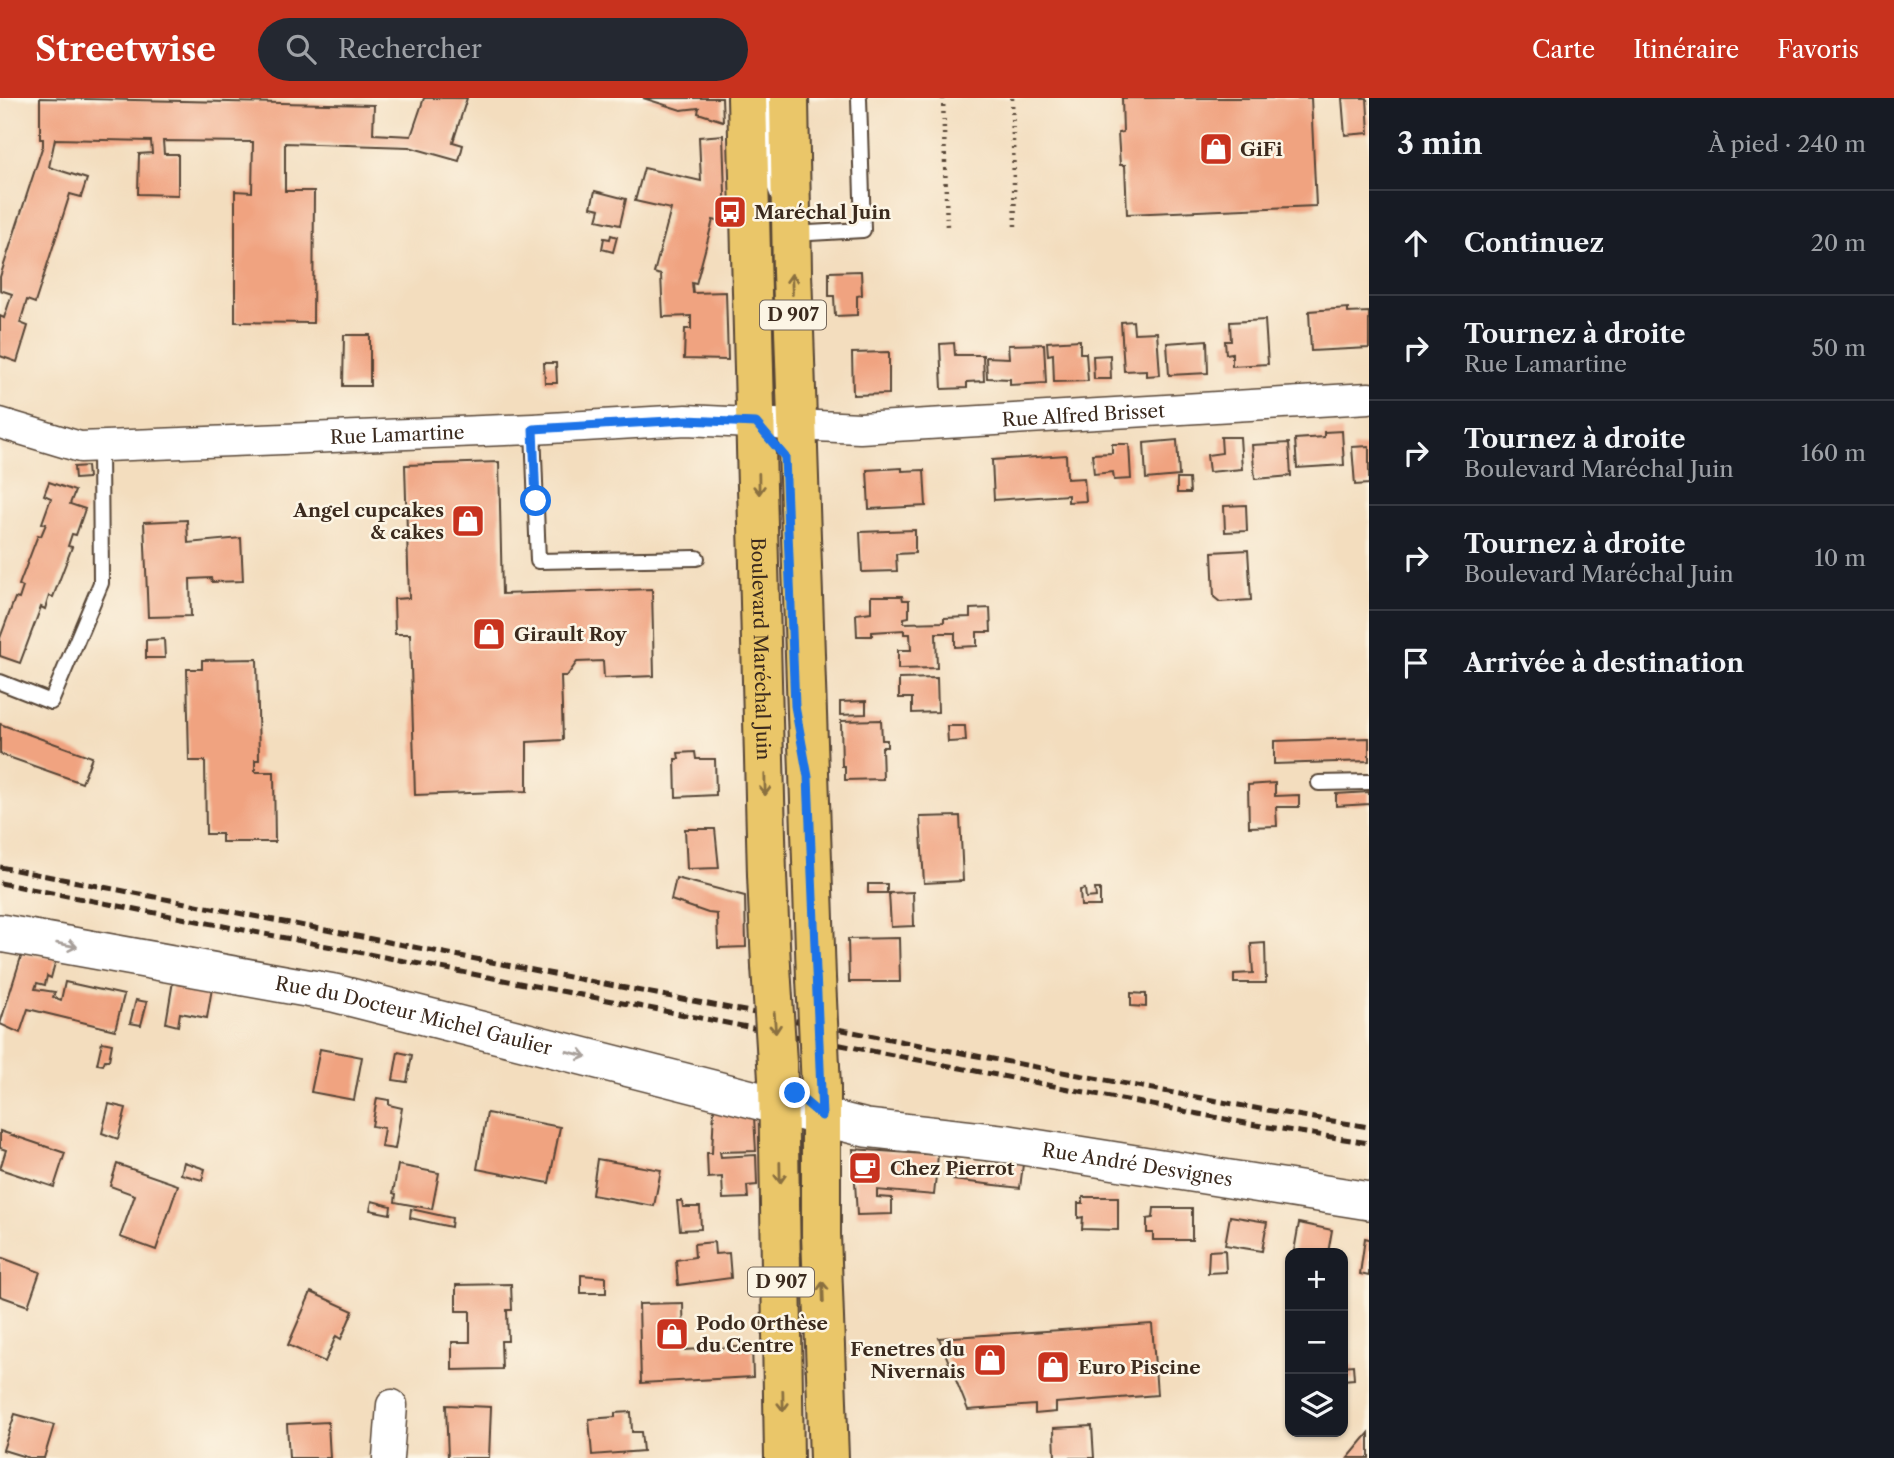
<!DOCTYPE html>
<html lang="fr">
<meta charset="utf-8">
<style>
body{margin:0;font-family:"Libre Caslon Text",serif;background:#242831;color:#f1f3f6}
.controls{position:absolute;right:21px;bottom:21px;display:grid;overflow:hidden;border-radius:14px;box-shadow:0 2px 5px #0004}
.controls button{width:63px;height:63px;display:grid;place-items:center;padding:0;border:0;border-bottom:2px solid #363941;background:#171b24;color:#f1f3f6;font:35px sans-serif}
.stop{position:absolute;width:21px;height:21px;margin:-16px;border:5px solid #1a73e8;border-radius:50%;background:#fff}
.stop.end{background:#1a73e8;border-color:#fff;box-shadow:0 2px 7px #0008}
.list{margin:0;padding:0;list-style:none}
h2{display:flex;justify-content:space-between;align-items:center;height:91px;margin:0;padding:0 28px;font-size:30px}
h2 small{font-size:23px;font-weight:400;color:#9ea1a6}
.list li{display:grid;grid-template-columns:46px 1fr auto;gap:21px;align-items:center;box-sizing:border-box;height:105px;padding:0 28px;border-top:2px solid #363941}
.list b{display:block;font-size:26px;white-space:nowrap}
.list p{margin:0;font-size:23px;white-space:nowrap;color:#9ea1a6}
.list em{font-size:23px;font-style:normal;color:#9ea1a6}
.icon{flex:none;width:38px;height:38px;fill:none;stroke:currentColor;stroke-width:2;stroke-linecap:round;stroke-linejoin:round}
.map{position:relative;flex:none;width:1369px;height:1360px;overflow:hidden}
header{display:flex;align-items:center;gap:42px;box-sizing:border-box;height:98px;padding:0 35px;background:#c8321e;color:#fff}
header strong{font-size:33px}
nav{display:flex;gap:38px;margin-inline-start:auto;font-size:24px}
.search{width:490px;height:63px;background:#242831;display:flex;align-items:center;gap:18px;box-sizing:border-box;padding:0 24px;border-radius:38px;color:#9ea1a6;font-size:26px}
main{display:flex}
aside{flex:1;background:#171b24}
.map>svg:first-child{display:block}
</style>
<header>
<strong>Streetwise</strong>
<div class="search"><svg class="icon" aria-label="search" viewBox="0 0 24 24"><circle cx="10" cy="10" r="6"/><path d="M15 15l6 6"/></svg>Rechercher</div>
<nav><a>Carte</a><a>Itinéraire</a><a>Favoris</a></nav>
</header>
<main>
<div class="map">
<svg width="1369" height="1360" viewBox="0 0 1369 1360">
<rect width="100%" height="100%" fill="#fcf5e5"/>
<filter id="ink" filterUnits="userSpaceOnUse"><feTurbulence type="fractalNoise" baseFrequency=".0143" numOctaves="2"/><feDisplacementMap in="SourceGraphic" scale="14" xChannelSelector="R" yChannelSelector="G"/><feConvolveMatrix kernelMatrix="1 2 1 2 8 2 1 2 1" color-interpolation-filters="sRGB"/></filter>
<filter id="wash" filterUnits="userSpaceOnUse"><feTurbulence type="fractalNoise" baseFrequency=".00686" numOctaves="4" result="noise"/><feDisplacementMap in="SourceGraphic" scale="28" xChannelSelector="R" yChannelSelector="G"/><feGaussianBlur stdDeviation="1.57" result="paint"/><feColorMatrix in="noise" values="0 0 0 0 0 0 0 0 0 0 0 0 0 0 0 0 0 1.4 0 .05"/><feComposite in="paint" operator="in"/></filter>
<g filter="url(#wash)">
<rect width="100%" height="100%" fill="#f3ddbe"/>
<g id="blocks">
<g fill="#f0a380">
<path d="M40 0 374 7 373 36 411 38 424 0H467L453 44 463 47 459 63 409 49 285 45V93H314L313 225 235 224V93L252 94 253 44 163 43 164 56H178V97L138 96 139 56 152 55 151 43 55 41 49 69 87 81 81 99 70 96 35 205 27 202 20 225 28 228 17 264 0 258V218L4 220 12 196 0 192V179L43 47V41H40Z"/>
<path d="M643 0H722L723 23 698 15 699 10 681 12Z"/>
<path d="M1122 0H1311L1316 108 1127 116 1125 67H1120L1118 35 1123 34Z"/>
<path d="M1342 0H1367L1369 35 1345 37Z"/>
<path d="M723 37 726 125 713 122 696 186 692 185 693 195 726 194 728 262 684 261 685 231H691V218L663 219 661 177 654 175 671 111 635 103 644 70 701 83 699 39Z"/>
<path d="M595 93 626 101 620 127 597 122 600 111 591 109Z"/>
<path d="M611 137 617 139 613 154 602 151 604 140 610 141Z"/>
<path d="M861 173 862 197 857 198V217L835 218 834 198H829V174Z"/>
<path d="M1348 210V215L1369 214V250L1311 253 1309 213Z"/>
<path d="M1265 222 1268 266 1232 268V255L1226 256 1225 243H1231L1230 224Z"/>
<path d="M1133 223 1134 235 1157 234 1160 277 1146 278V272L1124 273 1121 224Z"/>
<path d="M344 237H370V288H343Z"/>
<path d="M1080 242V255H1086L1088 283 1054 284 1053 256 1048 257 1047 244Z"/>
<path d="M1207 242 1208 275 1169 277 1167 245Z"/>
<path d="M954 245 955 257H983L984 283 967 284V290L942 291 940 246Z"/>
<path d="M1044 246 1046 285 1010 287V281L987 280 986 259 1009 260 1008 247Z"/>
<path d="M889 254V296L853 297 852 255Z"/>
<path d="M1110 257 1111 281H1094L1093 258Z"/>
<path d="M544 265H556L557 285H545Z"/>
<path d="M1342 333 1344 367 1297 370 1295 341 1324 339V334Z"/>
<path d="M1221 339H1240L1242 371 1209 374 1207 357 1222 355Z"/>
<path d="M1177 342 1179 378 1146 381 1144 345Z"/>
<path d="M1289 345 1291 378 1255 381 1252 347Z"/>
<path d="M1112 346H1129L1131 381 1114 382 1113 374 1094 376 1092 356 1112 355Z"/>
<path d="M1369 348V386L1355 387 1352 349Z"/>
<path d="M1066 357 1067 381 1084 380 1086 403 1068 404V397L994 402 992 362Z"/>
<path d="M499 364 502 496 652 491 654 578 604 580 603 563 577 564 567 578H561L563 642 527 644V693L415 697 410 536H395L394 501 409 500 405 367Z"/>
<path d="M87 368 88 380 75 381 74 369Z"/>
<path d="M902 370V373L924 372 926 408 869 411 867 372Z"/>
<path d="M1177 381H1189L1190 395H1177Z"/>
<path d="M49 384 75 393 70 406 85 411 76 437 72 436 68 448 72 449 53 499 49 498 45 511 41 509 20 565 0 558V540L15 500 19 501 23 489 19 487 38 437 41 438 46 426 42 425 51 400 44 397Z"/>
<path d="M1246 407 1247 433 1225 434 1224 408Z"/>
<path d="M187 422 188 445 241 440 243 483 212 484 211 480 190 481 191 518 148 519 144 424Z"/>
<path d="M915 432V455L896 456 897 473 862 474 860 434Z"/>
<path d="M1248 452 1251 502 1220 504 1214 499 1212 454Z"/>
<path d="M871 498H902L903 502H909V519L904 520V525L944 524V520L970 519V511L990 510 991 534H977V548L955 549V535H936L937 570 898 571V552H911L910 536H904V532L872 534V538H857L856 516 871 514Z"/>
<path d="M164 541 165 560H146V542Z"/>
<path d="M257 561 259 662H255V674H274L275 744H222V736H206L205 663H189L187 571H202V562Z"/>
<path d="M937 580 938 614 912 615V600H899V581Z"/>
<path d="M866 603V616L840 617V604Z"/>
<path d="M881 622 882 642H887V649H882L883 681 845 682V668H842L841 623Z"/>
<path d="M0 626 92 659 82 685 0 656Z"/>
<path d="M947 628H965L966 643 948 644Z"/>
<path d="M1369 640V663L1274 666V643Z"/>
<path d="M695 654 696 661H715L716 697 676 699 675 661H679L678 655Z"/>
<path d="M1275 685V698L1299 697V709H1276L1277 728 1249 729 1248 687Z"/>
<path d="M1369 694V706L1336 708V696Z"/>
<path d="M960 718 963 783 924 785 920 719Z"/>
<path d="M685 731H715L719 770 687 771Z"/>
<path d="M676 780 745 798 746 849 718 850 717 816 708 815 671 802Z"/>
<rect x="868" y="786" width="19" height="9"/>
<path d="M1085 791 1086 800 1096 799 1095 791H1100V808H1081L1080 792Z"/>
<path d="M913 794 914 828 891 829 889 795Z"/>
<path d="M899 840 900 884H849L848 841Z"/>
<path d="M1265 845 1266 885H1234V876L1253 875 1251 846Z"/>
<path d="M22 856 56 861 51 880 47 878 45 887 37 885 35 891 55 894 53 899 61 902 65 884 124 897 115 932 28 911 20 935 0 926Z"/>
<path d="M173 883 212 890 207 920 180 915 178 928 166 925Z"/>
<path d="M1131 895 1146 896V909L1131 908Z"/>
<path d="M136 902 147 904 141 927 130 925Z"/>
<path d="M102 944 112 946 109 962H105L103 967 97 966Z"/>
<path d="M320 951 362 959 354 1002 311 994Z"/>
<path d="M398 954 412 957 407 984 393 982Z"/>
<path d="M377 1000 389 1002V1007L402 1010 395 1051 381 1049 384 1030 372 1028Z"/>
<path d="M109 1006 126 1010 118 1041 102 1035Z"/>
<path d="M714 1010 754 1019 756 1053 720 1054 721 1059 756 1057 757 1087 747 1088 748 1100 723 1101 722 1079 708 1080 707 1055H712Z"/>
<path d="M487 1015 560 1029 549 1085 477 1071Z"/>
<path d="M0 1033 65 1055 54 1089 0 1071 6 1052 0 1050Z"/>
<path d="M853 1051 938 1057 934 1097 877 1092V1099L892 1100V1116L857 1117Z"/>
<path d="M955 1059 1023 1066 1020 1090 953 1082Z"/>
<path d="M597 1061 661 1072 654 1108 592 1097Z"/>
<path d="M184 1064 205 1071 202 1082 181 1076Z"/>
<path d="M117 1066 178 1087 156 1152 120 1139 135 1097 110 1088Z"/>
<path d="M398 1067 439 1075 432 1111 395 1104 396 1096 393 1095Z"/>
<path d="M1083 1099H1118V1132L1082 1131 1083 1119 1078 1120V1105H1083Z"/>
<path d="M372 1103 391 1108 390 1116 370 1112Z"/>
<path d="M677 1103H682L683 1109H700L701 1131 680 1132Z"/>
<path d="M1154 1110H1192V1142H1153V1135H1147V1121L1153 1120Z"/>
<path d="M411 1111 452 1120 451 1129 410 1120Z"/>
<path d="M1230 1118 1267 1124 1262 1153 1225 1147Z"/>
<path d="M1299 1125 1332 1132 1328 1155 1294 1153Z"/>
<path d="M1365 1140 1369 1141V1178L1360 1176Z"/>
<path d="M714 1144 715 1156 729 1155 731 1180 678 1187 676 1162 695 1159 694 1146Z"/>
<path d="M1225 1152 1226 1174 1208 1175 1209 1153Z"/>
<path d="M0 1159 40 1174 28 1208 0 1198Z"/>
<path d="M581 1177 606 1179V1195H581Z"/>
<path d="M511 1186 512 1212H507L508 1243H501L502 1271 452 1272V1244H470V1213H456V1187Z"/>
<path d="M311 1194 353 1213 341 1241 336 1238 325 1264 288 1247Z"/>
<path d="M683 1205 684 1252 752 1248 753 1279 641 1285 639 1206Z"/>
<path d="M1152 1226 1157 1297 1056 1305V1314L1035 1316V1307L968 1312 939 1240Z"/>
<path d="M1353 1267 1354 1281 1343 1282V1268Z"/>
<path d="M446 1307 491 1309 489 1360H448Z"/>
<path d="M631 1314 632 1334H641L643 1353 592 1357 589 1321 615 1319V1315Z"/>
<path d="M15 1316 54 1327 44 1360H29L3 1352Z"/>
<path d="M328 1324 330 1360H289L287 1326Z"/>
<path d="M1092 1328 1094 1360H1055L1054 1330Z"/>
<path d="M1369 1335V1360H1348Z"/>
</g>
</g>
</g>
<g filter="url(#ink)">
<use href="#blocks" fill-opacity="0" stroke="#574536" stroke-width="2"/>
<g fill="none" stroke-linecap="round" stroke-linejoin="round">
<defs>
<g id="service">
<path d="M792 136 863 132 859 0"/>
<path d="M533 331 538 463 697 460"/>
<path d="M0 584 51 604 101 485 100 349"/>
<path d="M1319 685 1369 684"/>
</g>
<g id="minor">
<path d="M768 0 769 53 786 96"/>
<path id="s1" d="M0 325 80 349 533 331 686 322 860 330 1369 300"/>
<path d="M388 1360 392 1307"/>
</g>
<g id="tertiary">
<path id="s2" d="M0 835 334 895 866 1030 1009 1046 1369 1103"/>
</g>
<g id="primary">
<path id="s3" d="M747 0 767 777 771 868"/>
<path d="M789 0 792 174 816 880"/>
<path d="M778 981 784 1360"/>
<path d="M821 990V1136L829 1360"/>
</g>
</defs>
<use href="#service" stroke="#574536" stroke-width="18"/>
<use href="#minor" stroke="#574536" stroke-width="33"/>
<use href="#tertiary" stroke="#574536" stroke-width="40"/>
<use href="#primary" stroke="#574536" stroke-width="42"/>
<g stroke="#574536" stroke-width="4.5" stroke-dasharray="2 5" stroke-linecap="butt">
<path d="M943 0 947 130"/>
<path d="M1012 0 1015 129"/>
</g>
<use href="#service" stroke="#fff" stroke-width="14"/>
<use href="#minor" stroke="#fff" stroke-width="30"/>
<use href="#tertiary" stroke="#fff" stroke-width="37"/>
<use href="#primary" stroke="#eac669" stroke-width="38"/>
<g stroke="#3b2a1e" stroke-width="5" stroke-dasharray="10 5" stroke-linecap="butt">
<path d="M0 769 972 957 1260 1011 1369 1029"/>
<path d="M0 785 1256 1027 1369 1045"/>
</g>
<defs>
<g id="primary-bridge">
<path d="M771 868 778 981"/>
<path d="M816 880 821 990"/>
</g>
</defs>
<use href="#primary-bridge" stroke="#574536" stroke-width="42" stroke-linecap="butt"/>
<use href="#primary-bridge" stroke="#eac669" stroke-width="38"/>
</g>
<defs><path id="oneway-shaft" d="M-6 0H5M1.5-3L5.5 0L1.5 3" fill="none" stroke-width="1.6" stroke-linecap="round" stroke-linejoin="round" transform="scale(1.75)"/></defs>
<g stroke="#8a7040">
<use href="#oneway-shaft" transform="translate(792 186) rotate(-92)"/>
<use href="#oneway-shaft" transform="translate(759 386) rotate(89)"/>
<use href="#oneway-shaft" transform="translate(765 687) rotate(89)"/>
<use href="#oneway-shaft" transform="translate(775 925) rotate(86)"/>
<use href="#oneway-shaft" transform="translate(780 1075) rotate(89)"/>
<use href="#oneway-shaft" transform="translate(823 1194) rotate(-92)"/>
<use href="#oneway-shaft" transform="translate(783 1303) rotate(89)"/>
</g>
<g stroke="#a79f9a">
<use href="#oneway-shaft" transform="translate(67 847) rotate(10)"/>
<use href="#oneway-shaft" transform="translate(577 956) rotate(14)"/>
</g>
</g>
<g fill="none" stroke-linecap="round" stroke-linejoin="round" filter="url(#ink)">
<path stroke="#1a73e8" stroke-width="9" d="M536 403 533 331 686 322 756 325 785 359 795 608 808 679 822 1018 795 995"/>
</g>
<defs>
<symbol id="shop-square" viewBox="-11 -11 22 22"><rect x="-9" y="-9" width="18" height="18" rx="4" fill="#c8321e" stroke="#fcf5e5"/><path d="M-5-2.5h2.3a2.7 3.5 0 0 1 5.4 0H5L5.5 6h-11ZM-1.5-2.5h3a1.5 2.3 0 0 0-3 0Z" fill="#fff"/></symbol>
<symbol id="bus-square" viewBox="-11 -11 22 22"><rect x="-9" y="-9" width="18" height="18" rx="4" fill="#c8321e" stroke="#fcf5e5"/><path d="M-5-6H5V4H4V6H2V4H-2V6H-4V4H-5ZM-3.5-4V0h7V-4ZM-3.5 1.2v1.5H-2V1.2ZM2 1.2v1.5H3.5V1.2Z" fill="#fff"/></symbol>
<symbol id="cafe-square" viewBox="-11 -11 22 22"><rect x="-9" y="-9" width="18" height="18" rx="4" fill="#c8321e" stroke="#fcf5e5"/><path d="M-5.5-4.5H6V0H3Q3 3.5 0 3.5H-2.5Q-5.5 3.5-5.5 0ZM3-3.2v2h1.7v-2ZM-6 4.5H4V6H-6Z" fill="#fff"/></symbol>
</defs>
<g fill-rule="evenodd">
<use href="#shop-square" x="1197" y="32" width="38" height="38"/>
<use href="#bus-square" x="711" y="95" width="38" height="38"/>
<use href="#shop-square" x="449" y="404" width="38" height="38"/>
<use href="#shop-square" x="470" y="517" width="38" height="38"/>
<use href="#cafe-square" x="846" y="1051" width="38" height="38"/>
<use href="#shop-square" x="653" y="1217" width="38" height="38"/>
<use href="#shop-square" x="971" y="1243" width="38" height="38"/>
<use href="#shop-square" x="1034" y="1250" width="38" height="38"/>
</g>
<g text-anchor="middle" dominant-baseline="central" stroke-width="5" stroke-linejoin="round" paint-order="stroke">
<g fill="#fcf5e5" stroke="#75675a" stroke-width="2">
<rect x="760" y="202.5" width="66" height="29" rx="5"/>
<rect x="748" y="1169.5" width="66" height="29" rx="5"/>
</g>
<g font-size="18" font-weight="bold" fill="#3b2a1e">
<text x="793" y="217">D 907</text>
<text x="781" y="1184">D 907</text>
</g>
<g font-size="19" font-weight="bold" fill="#3b2a1e" stroke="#fcf5e5" text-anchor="start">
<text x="1240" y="51">GiFi</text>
<text x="754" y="114">Maréchal Juin</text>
<text x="444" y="412" text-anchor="end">Angel cupcakes<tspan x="444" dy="22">&amp; cakes</tspan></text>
<text x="514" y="536">Girault Roy</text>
<text x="890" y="1070">Chez Pierrot</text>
<text x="696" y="1225">Podo Orthèse<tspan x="696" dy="22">du Centre</tspan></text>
<text x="965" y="1251" text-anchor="end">Fenetres du<tspan x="965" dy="22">Nivernais</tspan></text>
<text x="1078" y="1269">Euro Piscine</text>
</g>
<g font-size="19" fill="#3b2a1e" stroke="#fcf5e5">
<text stroke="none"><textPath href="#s1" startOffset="1088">Rue Alfred Brisset</textPath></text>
<text stroke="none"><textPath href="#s1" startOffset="401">Rue Lamartine</textPath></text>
<text stroke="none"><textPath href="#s3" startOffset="551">Boulevard Maréchal Juin</textPath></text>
<text stroke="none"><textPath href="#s2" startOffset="422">Rue du Docteur Michel Gaulier</textPath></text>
<text stroke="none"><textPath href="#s2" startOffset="1162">Rue André Desvignes</textPath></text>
</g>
</g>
</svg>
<div class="controls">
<button>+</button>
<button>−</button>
<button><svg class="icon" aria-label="layers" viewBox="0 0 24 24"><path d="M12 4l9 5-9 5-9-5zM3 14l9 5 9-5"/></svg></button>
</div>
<div class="stop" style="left:536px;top:403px"></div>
<div class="stop end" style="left:795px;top:995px"></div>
</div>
<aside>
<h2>3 min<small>À pied · 240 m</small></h2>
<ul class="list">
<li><svg class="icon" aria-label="ahead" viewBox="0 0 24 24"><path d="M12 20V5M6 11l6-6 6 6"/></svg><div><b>Continuez</b></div><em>20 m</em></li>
<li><svg class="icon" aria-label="right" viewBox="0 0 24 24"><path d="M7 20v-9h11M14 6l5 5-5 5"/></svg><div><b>Tournez à droite</b><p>Rue Lamartine</p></div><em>50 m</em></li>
<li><svg class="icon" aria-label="right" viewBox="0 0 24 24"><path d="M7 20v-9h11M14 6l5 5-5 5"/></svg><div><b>Tournez à droite</b><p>Boulevard Maréchal Juin</p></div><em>160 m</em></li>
<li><svg class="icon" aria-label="right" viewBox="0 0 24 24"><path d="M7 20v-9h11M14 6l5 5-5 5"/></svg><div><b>Tournez à droite</b><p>Boulevard Maréchal Juin</p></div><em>10 m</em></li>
<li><svg class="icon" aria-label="arrive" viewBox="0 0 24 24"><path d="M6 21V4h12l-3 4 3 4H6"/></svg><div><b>Arrivée à destination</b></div></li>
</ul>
</aside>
</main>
